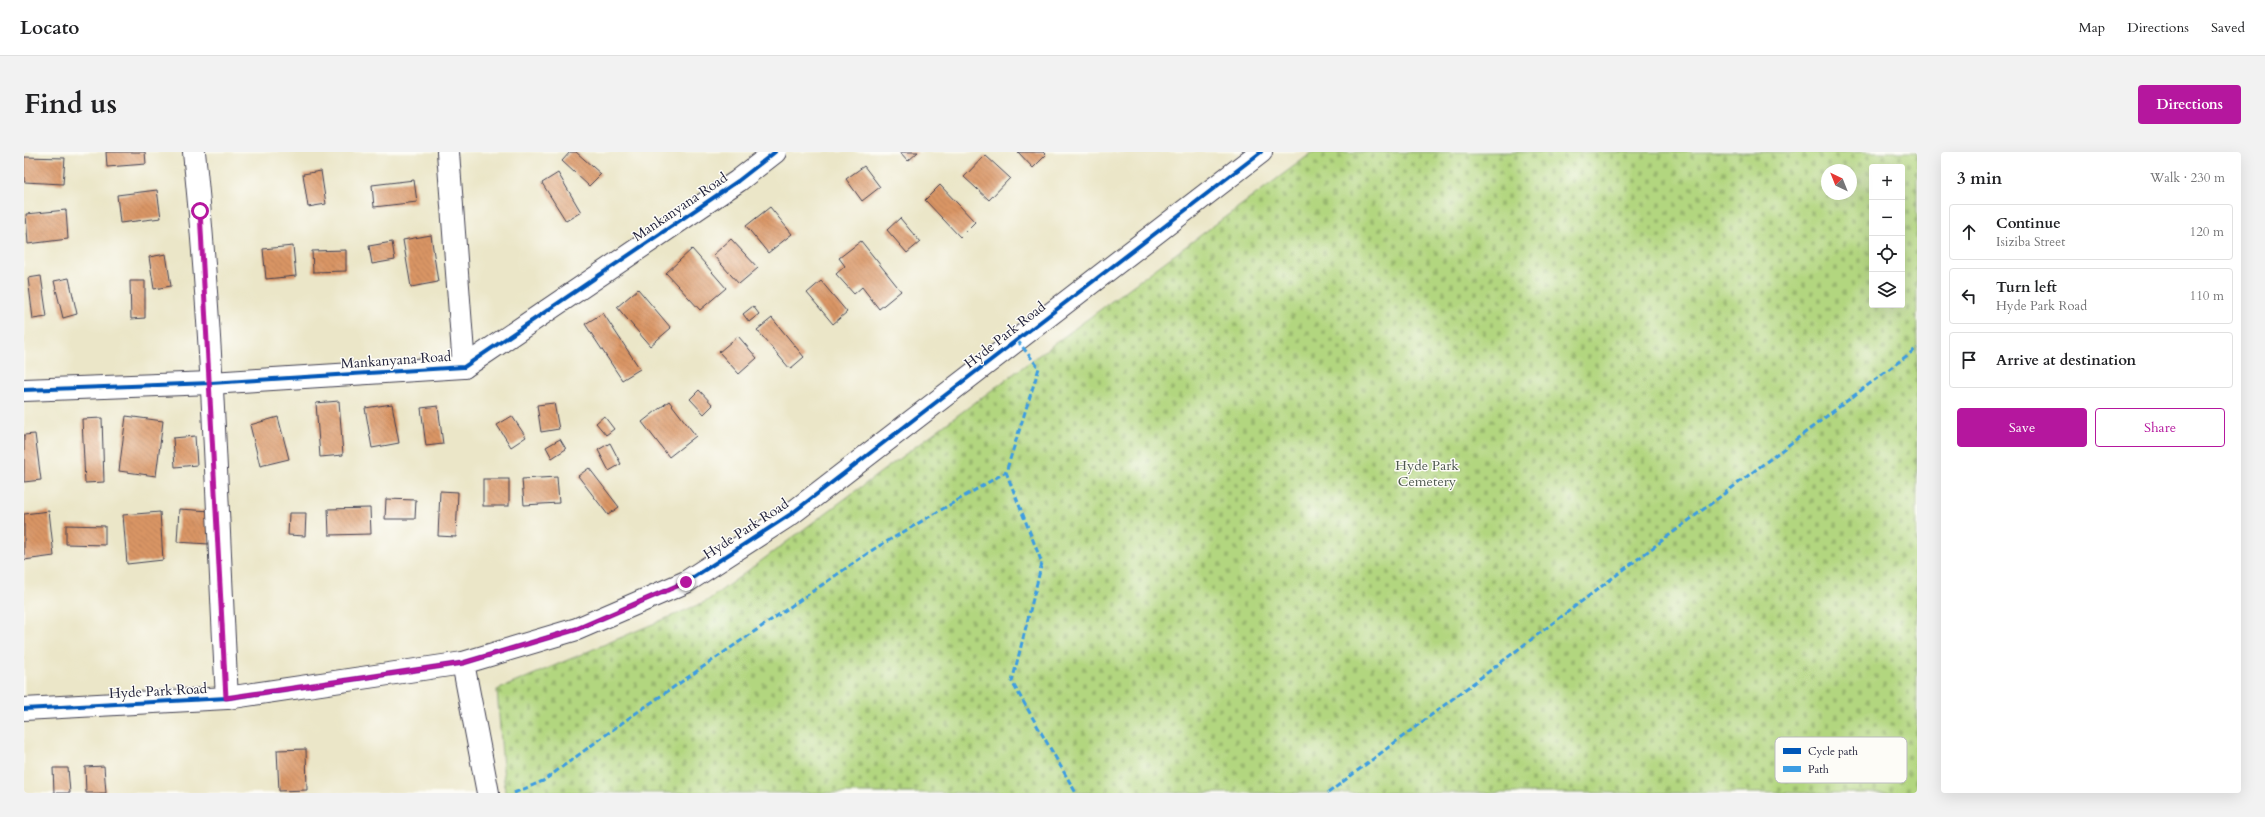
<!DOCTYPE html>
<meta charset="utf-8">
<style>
body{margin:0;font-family:Cardo,serif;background:#f2f2f2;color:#202124}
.controls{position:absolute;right:12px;top:12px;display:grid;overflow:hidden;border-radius:4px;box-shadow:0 4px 16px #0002}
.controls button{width:36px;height:36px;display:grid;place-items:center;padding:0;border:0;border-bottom:1px solid #e0e0e0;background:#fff;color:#202124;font:20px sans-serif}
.compass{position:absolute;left:1797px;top:12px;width:36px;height:36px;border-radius:50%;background:#fff;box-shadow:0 4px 16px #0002;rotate:317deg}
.stop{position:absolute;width:12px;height:12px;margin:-9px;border:3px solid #b5179e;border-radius:50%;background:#fff}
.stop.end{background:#b5179e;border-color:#fff;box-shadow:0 1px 4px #0008}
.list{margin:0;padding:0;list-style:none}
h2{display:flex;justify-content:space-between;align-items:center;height:52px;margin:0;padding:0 16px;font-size:17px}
h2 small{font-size:13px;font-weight:400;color:#757577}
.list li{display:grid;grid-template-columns:26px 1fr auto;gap:12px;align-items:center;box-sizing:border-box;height:56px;margin:0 8px 8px;padding:0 8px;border:1px solid #e0e0e0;border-radius:4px}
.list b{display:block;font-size:15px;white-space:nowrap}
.list p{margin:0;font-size:13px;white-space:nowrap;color:#757577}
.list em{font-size:13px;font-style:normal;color:#757577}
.actions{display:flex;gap:8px;padding:12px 16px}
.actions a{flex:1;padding:9px 0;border:1px solid #b5179e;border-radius:4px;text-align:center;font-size:14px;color:#b5179e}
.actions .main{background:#b5179e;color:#fff}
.icon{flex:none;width:22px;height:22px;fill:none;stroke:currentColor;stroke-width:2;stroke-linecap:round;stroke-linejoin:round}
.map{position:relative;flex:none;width:1893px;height:641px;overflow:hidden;border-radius:4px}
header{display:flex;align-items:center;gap:24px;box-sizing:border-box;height:56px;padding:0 20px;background:#fff;border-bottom:1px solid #e0e0e0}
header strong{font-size:19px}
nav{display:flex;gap:22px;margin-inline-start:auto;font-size:14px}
.intro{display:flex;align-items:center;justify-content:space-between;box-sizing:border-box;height:96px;padding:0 24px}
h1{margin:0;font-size:28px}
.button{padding:10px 18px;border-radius:4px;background:#b5179e;color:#fff;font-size:14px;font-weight:700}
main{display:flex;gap:24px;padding:0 24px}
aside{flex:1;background:#fff;border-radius:4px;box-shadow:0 4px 16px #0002}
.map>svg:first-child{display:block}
</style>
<header>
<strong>Locato</strong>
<nav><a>Map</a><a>Directions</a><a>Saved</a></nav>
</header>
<div class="intro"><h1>Find us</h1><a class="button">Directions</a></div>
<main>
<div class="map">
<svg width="1893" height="641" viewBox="0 0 1893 641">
<defs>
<pattern id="cemetery-stones" width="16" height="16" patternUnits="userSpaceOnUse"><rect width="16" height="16" fill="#b2d67f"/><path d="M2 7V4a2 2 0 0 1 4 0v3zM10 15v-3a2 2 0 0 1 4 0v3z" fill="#99b76f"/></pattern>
<pattern id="building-back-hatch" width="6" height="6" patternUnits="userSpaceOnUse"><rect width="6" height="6" fill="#da9565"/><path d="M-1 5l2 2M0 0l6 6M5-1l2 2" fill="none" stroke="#b07954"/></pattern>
</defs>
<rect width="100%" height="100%" fill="#fdfcf7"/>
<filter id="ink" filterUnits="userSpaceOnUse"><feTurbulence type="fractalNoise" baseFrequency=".025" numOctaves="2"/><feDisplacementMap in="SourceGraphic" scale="8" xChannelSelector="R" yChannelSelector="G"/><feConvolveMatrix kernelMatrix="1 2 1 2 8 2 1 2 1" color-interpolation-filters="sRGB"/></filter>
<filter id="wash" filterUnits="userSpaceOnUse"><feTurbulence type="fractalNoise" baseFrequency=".012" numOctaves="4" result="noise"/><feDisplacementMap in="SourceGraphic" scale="16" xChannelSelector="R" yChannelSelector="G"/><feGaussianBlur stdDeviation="0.9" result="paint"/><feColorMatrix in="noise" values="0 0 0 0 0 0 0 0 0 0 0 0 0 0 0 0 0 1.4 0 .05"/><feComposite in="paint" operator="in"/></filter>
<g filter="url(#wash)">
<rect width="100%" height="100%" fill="#ebe6c8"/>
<path fill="url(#cemetery-stones)" stroke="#6a7c5d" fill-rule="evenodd" d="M1289 0H1893V641H481L473 538 683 449ZM1848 15H1878V153H1848ZM1803 18H1827V42H1803Z"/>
<g id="blocks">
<g fill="url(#building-back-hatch)">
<path d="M82 0H121L122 12 83 15Z"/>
<path d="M546 0H552L577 22 565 34 538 9Z"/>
<path d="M876 0H894L884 9Z"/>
<path d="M994 0H1019L1022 3 1009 16Z"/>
<path d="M961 3 986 26 965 48 940 25Z"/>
<path d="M0 5 41 6 39 32 0 30Z"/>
<path d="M840 14 856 35 838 49 822 27Z"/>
<path d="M297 19 302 52 284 55 279 22Z"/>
<path d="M534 21 557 60 542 69 518 31Z"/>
<path d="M390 28 393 50 350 55 348 33Z"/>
<path d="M916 33 951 70 936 85 901 48Z"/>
<path d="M133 38 137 66 96 71 93 43Z"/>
<path d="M746 55 768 82 744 101 722 74Z"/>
<path d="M42 58 44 87 4 92 2 62Z"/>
<path d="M876 66 896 90 883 101 863 78Z"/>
<path d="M407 83 414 130 387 135 379 88Z"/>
<path d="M707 87 734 116 715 132 689 103Z"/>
<path d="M837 89 877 139 855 157 838 135 830 142 812 122 821 114 815 106Z"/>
<path d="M368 90 371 108 348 112 345 94Z"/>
<path d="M269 94 272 124 242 127 239 97Z"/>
<path d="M668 97 702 136 676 158 642 121Z"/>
<path d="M322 98V119L289 120 288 99Z"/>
<path d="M142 102 147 134 130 137 125 105Z"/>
<path d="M17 124 23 165 9 167 4 126Z"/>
<path d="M45 126 53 162 39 166 30 129Z"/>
<path d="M106 129H121V166L107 167Z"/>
<path d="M797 129 823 160 809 172 783 141Z"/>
<path d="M614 137 647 176 626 194 593 155Z"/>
<path d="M729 154 735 162 725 170 719 162Z"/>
<path d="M579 161 616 217 598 228 561 172Z"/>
<path d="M748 166 780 205 766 217 733 178Z"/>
<path d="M714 184 733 206 715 222 695 200Z"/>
<path d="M675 238 689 253 680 262 666 247Z"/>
<path d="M315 249 319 303 296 305 292 251Z"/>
<path d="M645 249 672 284 645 305 618 270Z"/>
<path d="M530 251 535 277 517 280 513 253Z"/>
<path d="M368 252 375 291 348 296 341 256Z"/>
<path d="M414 254 419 292 402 294 397 256Z"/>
<path d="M102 264 139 269 132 324 95 319Z"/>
<path d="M488 264 502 285 487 295 473 273Z"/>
<path d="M580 264 590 277 582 283 572 271Z"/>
<path d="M254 265 265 307 236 314 226 273Z"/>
<path d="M78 266 80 330 61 331 58 267Z"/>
<path d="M11 282 17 328 0 330V283Z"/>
<path d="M171 284 173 313 151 315 149 286Z"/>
<path d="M536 287 542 297 528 306 522 295Z"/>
<path d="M586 291 597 312 585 319 574 298Z"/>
<path d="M565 316 595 355 584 363 554 324Z"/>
<path d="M533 325 535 351 500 353 498 327Z"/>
<rect x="459" y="327" width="26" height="27"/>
<path d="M416 339 434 340 432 385 414 384Z"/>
<path d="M362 347 392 348 391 367H361Z"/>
<path d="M346 356 347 382 305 383 304 357Z"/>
<path d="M155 357 187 359 185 392 153 390Z"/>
<path d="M25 359 30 404 0 408V362Z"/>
<path d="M136 360 139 408 103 412 99 363Z"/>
<path d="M265 361H282L281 384 264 383Z"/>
<path d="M42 373 81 374V393L42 392Z"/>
<path d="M282 597 283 638 255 639 253 598Z"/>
<path d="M80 614 82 641H62L61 615Z"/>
<path d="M29 616H44L46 641H30Z"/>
</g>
</g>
</g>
<g filter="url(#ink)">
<use href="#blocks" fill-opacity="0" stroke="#403f50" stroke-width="1"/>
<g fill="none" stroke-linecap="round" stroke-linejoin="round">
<defs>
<g id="minor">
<path d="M170 0C189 181 193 364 203 546"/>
<path d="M424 0 440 215"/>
<path d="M0 238 187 231 440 215 714 29 751 0"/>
<path d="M439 511 464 641"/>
<path d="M0 557 203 546 439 511 553 477 662 430 767 362 1237 0"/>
</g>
</defs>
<use href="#minor" stroke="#403f50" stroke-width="24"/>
<use href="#minor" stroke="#fff" stroke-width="22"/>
<g stroke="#3c9ce2" stroke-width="3" stroke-dasharray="6 3" stroke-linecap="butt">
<path d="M993 188 1015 216 982 320 1018 411 988 530 1052 641"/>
<path d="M490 641 519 629 602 568 850 397 982 320"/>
<path d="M1304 641 1893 196"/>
</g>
<defs>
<g id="cycleway">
<path d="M0 238 187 231 440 215 714 29 751 0"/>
<path d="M0 557 203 546 439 511 553 477 662 430 767 362 1237 0"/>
</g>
</defs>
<use href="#cycleway" stroke="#fdfcf7" stroke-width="6"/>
<use href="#cycleway" stroke="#0057b8" stroke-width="4"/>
</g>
</g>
<g fill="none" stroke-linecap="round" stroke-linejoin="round" filter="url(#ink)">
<path stroke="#b5179e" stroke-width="5" d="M176 59 202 546 439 511 553 477 662 430"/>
</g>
<g text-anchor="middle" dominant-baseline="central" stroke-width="3" stroke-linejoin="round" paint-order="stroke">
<g font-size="14" fill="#22223b" stroke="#fdfcf7">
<text transform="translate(656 55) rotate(-34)">Mankanyana Road</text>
<text transform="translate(981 183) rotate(-38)">Hyde Park Road</text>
<text transform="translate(372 208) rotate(-4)">Mankanyana Road</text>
<text transform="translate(722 377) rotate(-33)">Hyde Park Road</text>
<text transform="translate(134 539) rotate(-3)">Hyde Park Road</text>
</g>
<g font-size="14" fill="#4d584f" stroke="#fdfcf7">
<text x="1403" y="313">Hyde Park<tspan x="1403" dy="16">Cemetery</tspan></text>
</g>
</g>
<rect x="1751" y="585" width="132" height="46" rx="6" fill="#fdfcf7" stroke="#bbbbbf" stroke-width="1"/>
<rect x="1759" y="596" width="18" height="6" fill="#0057b8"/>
<rect x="1759" y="614" width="18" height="6" fill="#3c9ce2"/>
<g font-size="11" fill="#22223b">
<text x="1784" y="603">Cycle path</text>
<text x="1784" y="621">Path</text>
</g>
</svg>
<div class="controls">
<button>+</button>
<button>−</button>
<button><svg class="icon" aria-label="locate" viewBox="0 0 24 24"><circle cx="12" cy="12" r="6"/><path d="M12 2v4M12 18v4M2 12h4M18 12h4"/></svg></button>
<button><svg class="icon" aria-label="layers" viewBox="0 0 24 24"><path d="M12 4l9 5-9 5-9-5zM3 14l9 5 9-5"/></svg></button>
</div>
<svg class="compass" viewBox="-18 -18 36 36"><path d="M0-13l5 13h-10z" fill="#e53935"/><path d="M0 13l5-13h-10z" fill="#757577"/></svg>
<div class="stop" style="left:176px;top:59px"></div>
<div class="stop end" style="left:662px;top:430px"></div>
</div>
<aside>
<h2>3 min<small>Walk · 230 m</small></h2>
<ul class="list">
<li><svg class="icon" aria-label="ahead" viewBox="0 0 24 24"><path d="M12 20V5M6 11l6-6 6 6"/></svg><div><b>Continue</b><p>Isiziba Street</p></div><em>120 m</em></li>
<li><svg class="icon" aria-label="left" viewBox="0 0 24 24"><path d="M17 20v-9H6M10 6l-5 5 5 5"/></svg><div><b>Turn left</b><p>Hyde Park Road</p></div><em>110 m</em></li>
<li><svg class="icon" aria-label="arrive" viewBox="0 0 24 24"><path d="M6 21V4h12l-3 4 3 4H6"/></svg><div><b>Arrive at destination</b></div></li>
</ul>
<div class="actions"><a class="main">Save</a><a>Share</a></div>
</aside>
</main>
